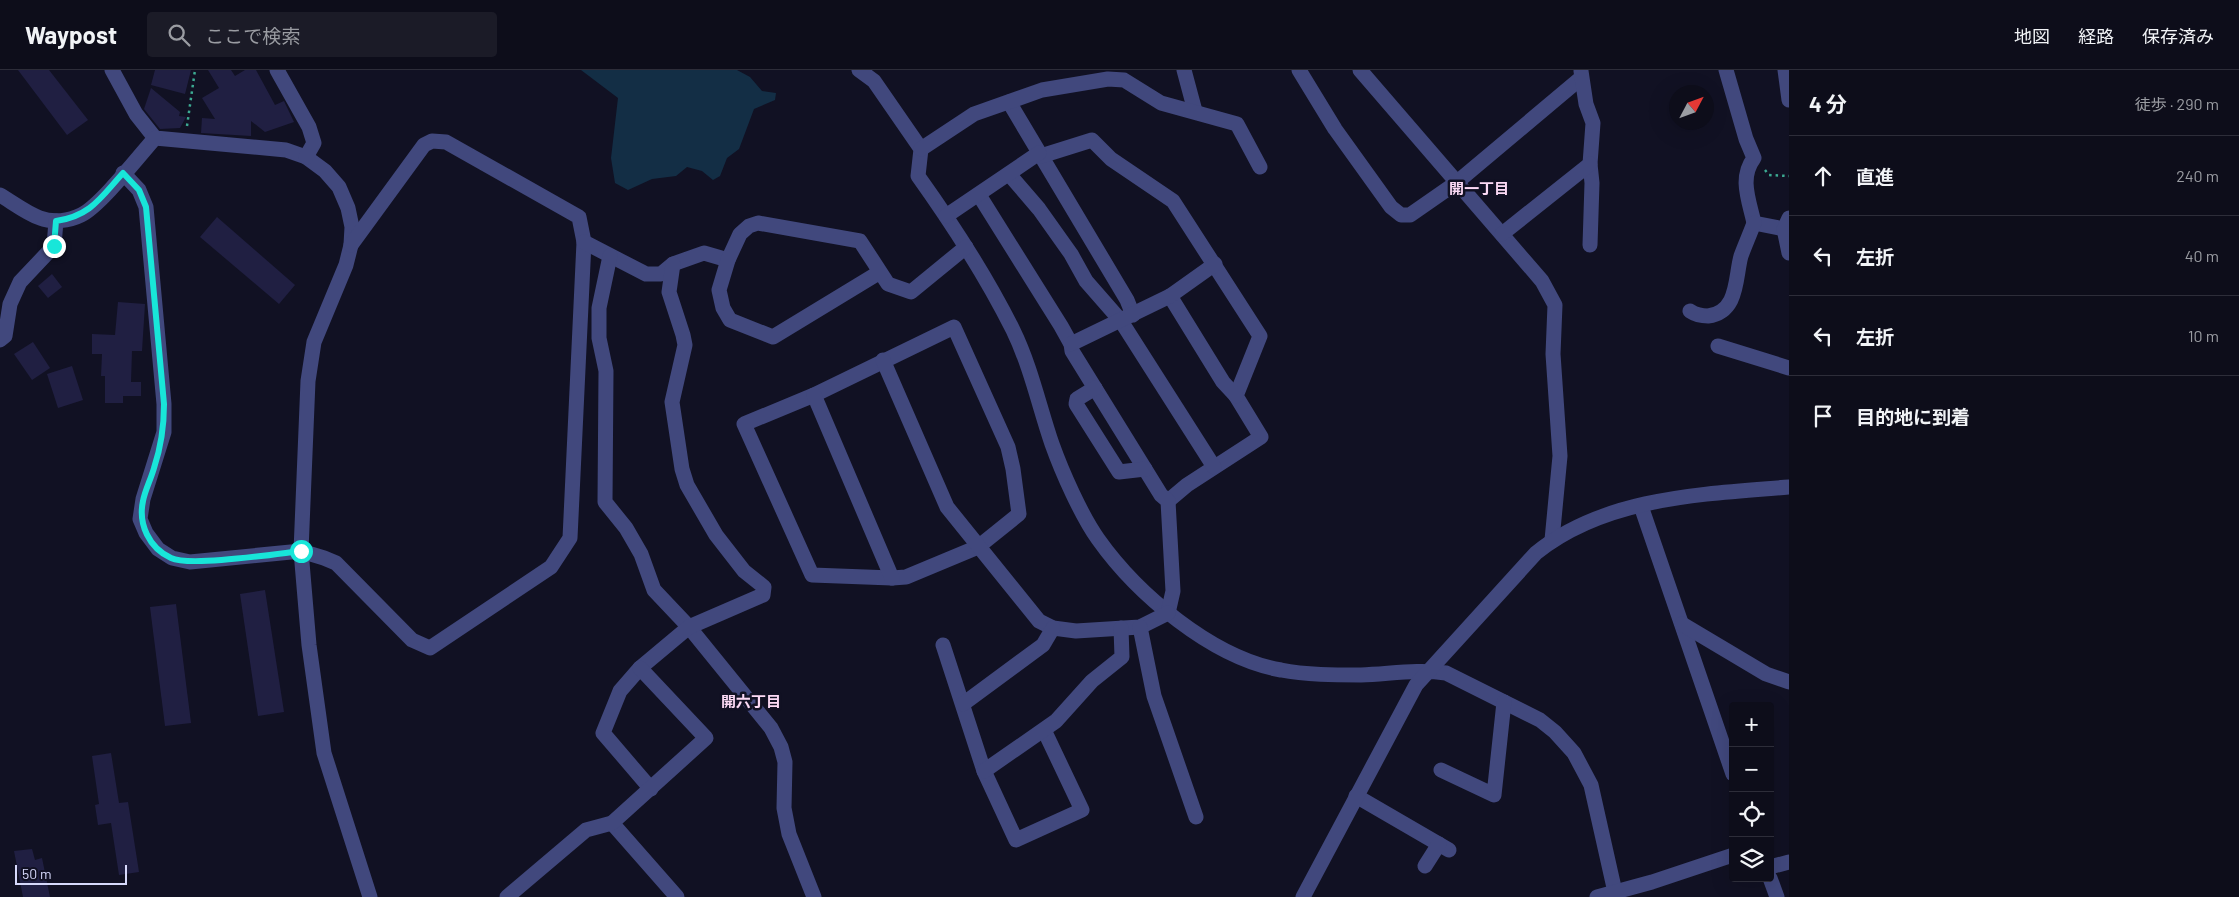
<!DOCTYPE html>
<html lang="ja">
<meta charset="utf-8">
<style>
body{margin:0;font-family:Barlow,"Noto Sans JP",sans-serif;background:#1b1b27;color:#f1f3f6}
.controls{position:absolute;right:15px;bottom:15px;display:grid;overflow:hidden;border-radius:5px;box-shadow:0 5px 20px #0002}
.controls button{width:45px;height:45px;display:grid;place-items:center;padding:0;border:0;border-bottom:1px solid #2d2d39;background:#0d0d1a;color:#f1f3f6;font:25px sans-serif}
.compass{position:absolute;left:1669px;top:15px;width:45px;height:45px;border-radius:50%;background:#0d0d1a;box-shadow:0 5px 20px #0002;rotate:49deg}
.scale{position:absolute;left:15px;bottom:12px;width:112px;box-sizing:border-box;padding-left:5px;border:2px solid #d7d9fb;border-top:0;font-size:14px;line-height:18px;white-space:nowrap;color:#d7d9fb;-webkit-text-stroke:4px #111123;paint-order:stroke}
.stop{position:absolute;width:15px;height:15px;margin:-11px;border:4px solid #18e6d9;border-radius:50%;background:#fff}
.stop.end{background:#18e6d9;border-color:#fff;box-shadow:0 1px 5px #0008}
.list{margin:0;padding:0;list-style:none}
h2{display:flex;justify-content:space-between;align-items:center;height:65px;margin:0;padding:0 20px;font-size:21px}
h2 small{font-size:16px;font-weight:400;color:#9a9ca2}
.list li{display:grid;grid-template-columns:32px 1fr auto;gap:15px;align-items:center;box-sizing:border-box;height:80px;padding:0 20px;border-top:1px solid #2d2d39}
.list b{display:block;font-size:19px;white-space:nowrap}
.list em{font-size:16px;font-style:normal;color:#9a9ca2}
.icon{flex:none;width:28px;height:28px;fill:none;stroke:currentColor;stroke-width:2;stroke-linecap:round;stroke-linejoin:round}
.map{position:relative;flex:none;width:1789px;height:827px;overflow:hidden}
header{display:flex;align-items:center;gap:30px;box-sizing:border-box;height:70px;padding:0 25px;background:#0d0d1a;border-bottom:1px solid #2d2d39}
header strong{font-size:24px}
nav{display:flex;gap:28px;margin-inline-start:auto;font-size:18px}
.search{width:350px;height:45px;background:#1b1b27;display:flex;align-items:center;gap:12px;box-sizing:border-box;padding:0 18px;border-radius:5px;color:#9a9ca2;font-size:19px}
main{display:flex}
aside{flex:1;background:#0d0d1a}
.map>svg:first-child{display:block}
</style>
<header>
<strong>Waypost</strong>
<div class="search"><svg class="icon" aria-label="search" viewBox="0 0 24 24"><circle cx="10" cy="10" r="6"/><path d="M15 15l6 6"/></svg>ここで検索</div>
<nav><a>地図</a><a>経路</a><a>保存済み</a></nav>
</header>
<main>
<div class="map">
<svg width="1789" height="827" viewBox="0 0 1789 827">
<rect width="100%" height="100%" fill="#111123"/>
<path fill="#132e45" d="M581 0H737L750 7 762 21 776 23 775 30 754 39 739 79 727 88 720 106 713 110 702 101 687 97 676 106 652 109 628 120 615 113 611 88 618 28Z"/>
<g fill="#201f42">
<path d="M18 0H49L88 50 67 65Z"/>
<path d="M155 0H191L185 24 151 15Z"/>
<path d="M208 0H231L235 6 245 0H256L275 35 284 31 294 52 265 62 251 51V66L201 63 202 48 215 49 202 28 219 18Z"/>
<path d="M151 18 180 42 179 46 186 47 180 58 160 59 144 39Z"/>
<path d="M217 147 295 215 279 234 200 167Z"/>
<path d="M52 204 62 217 48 228 38 216Z"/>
<path d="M118 232 145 234 142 281H132L131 312H141V326H123V333H105V306H101L102 284H92V264L115 265Z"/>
<path d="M33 272 50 298 32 310 14 284Z"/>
<path d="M72 296 83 330 58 338 47 304Z"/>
<path d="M265 520 284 642 258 646 240 524Z"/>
<path d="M176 534 191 653 165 656 150 537Z"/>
<path d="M111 683 119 733 128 732 139 802 119 805 111 753 98 755 95 735 99 734 92 686Z"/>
<path d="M32 779 35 790 42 788 50 827H23L14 781Z"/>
</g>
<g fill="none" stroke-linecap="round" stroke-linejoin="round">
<g stroke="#3caa92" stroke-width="2.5" stroke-dasharray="2.5 4" stroke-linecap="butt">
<path d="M187 56 195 0"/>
<path d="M1765 100 1769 105 1789 106"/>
</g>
<g stroke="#41487d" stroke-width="15">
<path d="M112 0 136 44 155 68 286 80 306 87 325 101 339 117 348 138 352 157 351 175 346 195 314 272 308 311 301 481 309 575 324 683 370 827"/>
<path d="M277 0 309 57 314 73 306 87"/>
<path d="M859 0 874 11 921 79 918 106C953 155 986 206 1013 260 1031 297 1039 336 1052 374 1062 402 1081 445 1098 469 1137 524 1212 588 1281 600 1306 605 1335 605 1361 605 1390 604 1417 599 1446 603L1540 650 1555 662 1574 683 1591 715 1615 822"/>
<path d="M1184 0 1195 41"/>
<path d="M1299 0 1335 59 1391 137 1401 145H1410L1456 113 1581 8"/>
<path d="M1360 0 1542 211 1555 235 1553 284 1560 386 1552 470"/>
<path d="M1726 0 1746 69 1754 88C1739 108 1749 130 1754 153L1784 159"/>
<path d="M1785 0 1789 30"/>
<path d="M1581 1 1586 34 1593 53 1590 94 1592 113 1590 175"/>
<path d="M1009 32 1127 230 1133 245"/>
<path d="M921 79 974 44 1042 20 1108 9 1124 10 1161 33 1237 54 1260 97"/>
<path d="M1041 86 1092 70 1111 89 1173 131 1260 266 1236 326 1261 367 1187 415 1168 431"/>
<path d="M123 103 139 120 146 137 164 334V362L143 429 140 449 146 463 158 479 172 488 190 492 301 481 324 488 336 493 412 570 430 578 551 497 570 468 584 172 579 147 446 72 432 71 424 75 351 175"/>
<path d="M1009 104 1039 139 1071 184 1086 211 1121 251 1214 397"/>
<path d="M0 125C12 132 26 143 40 148 53 153 69 151 81 145 100 136 139 86 155 68"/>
<path d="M979 125 1061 256 1071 274 1072 281 1161 425 1168 431 1173 521 1168 543"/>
<path d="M946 146 1039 83"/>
<path d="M1789 148 1784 159 1789 183"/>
<path d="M1502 164 1590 94"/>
<path d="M584 172 646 204H661L673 194 704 183 728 190"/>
<path d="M610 186 599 238V268L606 301 605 432 626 458 641 484 654 520 689 557 771 658 781 677 785 692 784 738 789 764 814 827"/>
<path d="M880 202 773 267 730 250 723 238 719 220 728 190 740 164 749 156 758 153 860 171 888 214 911 222 966 177"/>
<path d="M1170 226 1223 312 1236 326"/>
<path d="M1690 241C1696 245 1702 246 1708 246 1739 242 1735 207 1741 186 1745 175 1750 164 1754 153"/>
<path d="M954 257 1008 377 1013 399 1019 444 978 477 906 507 892 508 812 505 744 354 814 325Z"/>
<path d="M0 270 5 266 10 234 20 212 54 176 56 151"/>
<path d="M1071 274 1170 226 1215 194"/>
<path d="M1718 276 1789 298"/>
<path d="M883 290 947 437 1039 551 1053 558 1076 561 1140 557 1168 543"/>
<path d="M1095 318 1077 329 1076 334 1119 402 1145 399"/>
<path d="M814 325 892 508"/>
<path d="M1641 436 1733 704"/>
<path d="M1682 554 1766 604 1789 612"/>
<path d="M1140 557 1154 626 1196 747"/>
<path d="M943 575 984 701 1016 770 1082 740 1044 660"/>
<path d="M963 634 1043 575 1053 558"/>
<path d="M1441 700 1494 725 1504 632"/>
<path d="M984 701 1056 651 1092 611 1122 587 1121 558"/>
<path d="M651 719 603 663 620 621 640 598 689 557 763 525 764 517 744 501 716 465 687 415 682 399 672 332 685 275 683 265 669 222 673 194"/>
<path d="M1356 726 1449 780"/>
<path d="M612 753 677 827"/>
<path d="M1425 796 1439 774"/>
<path d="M1770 797 1789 792"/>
<path d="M1770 808 1777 827"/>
<path d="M507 827 586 760 612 753 706 668 640 598"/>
<path d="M1303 827 1416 615 1536 483C1605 427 1704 424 1789 417"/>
<path d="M1597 827 1652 812 1733 785"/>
</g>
</g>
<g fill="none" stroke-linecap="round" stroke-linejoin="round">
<path stroke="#18e6d9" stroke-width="6" d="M54 176 56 151C91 146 101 127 123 103L139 120 146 137 164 334C164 357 161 377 154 398 151 409 145 420 143 431 138 454 149 478 171 488 190 497 275 484 301 481"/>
</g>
<g text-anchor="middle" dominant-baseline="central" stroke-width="5" stroke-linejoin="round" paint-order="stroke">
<g font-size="15" font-weight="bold" fill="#fbd9f4" stroke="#111123">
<text x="1479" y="118">開一丁目</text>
<text x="751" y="631">開六丁目</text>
</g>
</g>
</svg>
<div class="controls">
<button>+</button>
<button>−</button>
<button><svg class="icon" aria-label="locate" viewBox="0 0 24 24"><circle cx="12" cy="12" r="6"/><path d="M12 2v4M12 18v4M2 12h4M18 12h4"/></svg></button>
<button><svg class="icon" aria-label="layers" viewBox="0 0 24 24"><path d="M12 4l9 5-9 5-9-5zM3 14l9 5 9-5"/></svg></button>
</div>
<svg class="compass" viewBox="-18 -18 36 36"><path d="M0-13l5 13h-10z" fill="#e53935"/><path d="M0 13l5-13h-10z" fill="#9a9ca2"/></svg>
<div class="scale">50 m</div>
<div class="stop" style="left:301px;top:481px"></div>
<div class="stop end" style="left:54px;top:176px"></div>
</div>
<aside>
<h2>4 分<small>徒歩 · 290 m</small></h2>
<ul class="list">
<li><svg class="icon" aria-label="ahead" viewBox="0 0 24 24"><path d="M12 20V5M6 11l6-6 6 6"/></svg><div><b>直進</b></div><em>240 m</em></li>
<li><svg class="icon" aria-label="left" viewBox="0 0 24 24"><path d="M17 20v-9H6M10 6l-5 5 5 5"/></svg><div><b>左折</b></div><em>40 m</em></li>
<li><svg class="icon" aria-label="left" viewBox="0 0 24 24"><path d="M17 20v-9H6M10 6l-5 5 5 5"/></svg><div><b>左折</b></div><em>10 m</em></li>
<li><svg class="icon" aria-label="arrive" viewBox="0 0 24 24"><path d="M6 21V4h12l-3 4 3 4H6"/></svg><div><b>目的地に到着</b></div></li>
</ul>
</aside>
</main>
